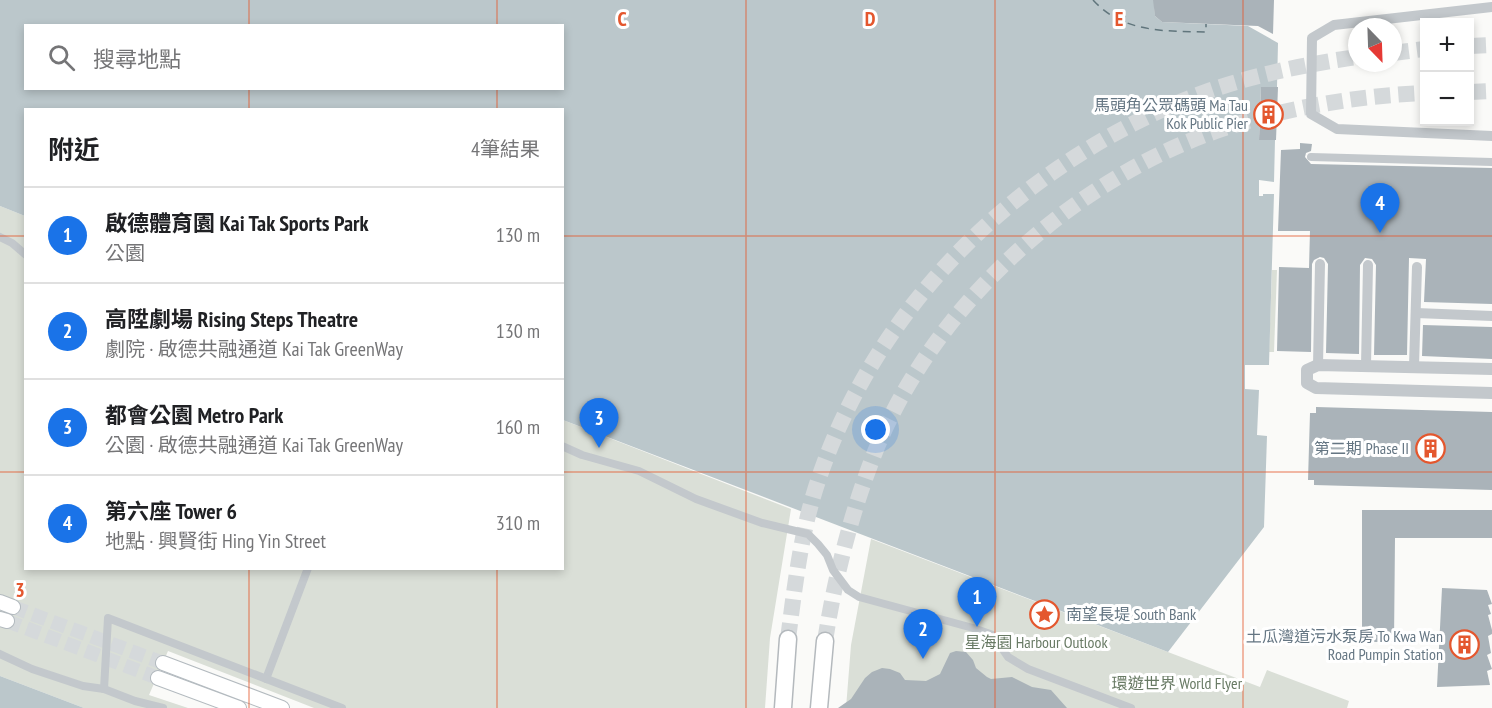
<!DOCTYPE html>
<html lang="zh-TW">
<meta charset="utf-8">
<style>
body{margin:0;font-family:"PT Sans Narrow","Noto Sans TC",sans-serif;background:#f6f6f6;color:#202124}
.controls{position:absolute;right:18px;top:18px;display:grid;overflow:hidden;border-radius:0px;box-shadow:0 3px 9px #0003}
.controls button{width:54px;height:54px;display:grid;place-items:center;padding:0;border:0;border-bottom:2px solid #e0e0e0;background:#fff;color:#202124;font:30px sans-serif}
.compass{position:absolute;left:1348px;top:18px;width:54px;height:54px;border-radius:50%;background:#fff;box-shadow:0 3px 9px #0003;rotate:157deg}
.you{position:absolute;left:876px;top:430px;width:21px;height:21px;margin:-15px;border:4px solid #fff;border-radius:50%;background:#1a73e8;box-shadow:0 0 0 9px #1a73e833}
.badge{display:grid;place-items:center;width:39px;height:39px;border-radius:50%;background:#1a73e8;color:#fff;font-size:20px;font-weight:700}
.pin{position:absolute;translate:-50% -50px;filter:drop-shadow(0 2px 3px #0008)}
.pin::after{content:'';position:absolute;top:32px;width:21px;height:18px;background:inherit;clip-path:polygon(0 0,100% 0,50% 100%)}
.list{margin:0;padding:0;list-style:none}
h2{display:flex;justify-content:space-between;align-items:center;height:78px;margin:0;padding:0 24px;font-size:26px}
h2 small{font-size:20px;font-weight:400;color:#757577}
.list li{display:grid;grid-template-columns:39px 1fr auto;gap:18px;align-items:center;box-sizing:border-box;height:96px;padding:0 24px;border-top:2px solid #e0e0e0}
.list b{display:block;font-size:22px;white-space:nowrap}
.list p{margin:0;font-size:20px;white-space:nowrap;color:#757577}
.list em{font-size:20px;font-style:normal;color:#757577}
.icon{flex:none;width:33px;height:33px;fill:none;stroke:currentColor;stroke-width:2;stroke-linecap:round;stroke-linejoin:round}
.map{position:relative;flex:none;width:1492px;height:708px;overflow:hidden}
.search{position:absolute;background:#fff;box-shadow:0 3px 9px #0003;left:24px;top:24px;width:540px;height:66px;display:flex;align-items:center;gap:15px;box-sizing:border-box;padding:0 21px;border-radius:0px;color:#757577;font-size:22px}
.panel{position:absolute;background:#fff;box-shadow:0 3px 9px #0003;left:24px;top:108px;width:540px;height:462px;border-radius:0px}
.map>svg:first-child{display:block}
</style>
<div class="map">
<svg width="1492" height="708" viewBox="0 0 1492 708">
<rect width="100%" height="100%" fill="#fafaf8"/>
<g fill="#dadfd7">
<path d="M0 206 25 216 26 568H562L563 420 791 509 770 638 765 708H314L168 651 149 695 188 708H84L0 676Z"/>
<path d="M1272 270H1277L1274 352H1269Z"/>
<path d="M871 539 1260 687 1267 670 1349 701 1347 708H846L851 645Z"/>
</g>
<g fill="#bbc7cb" fill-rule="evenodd">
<path d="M0 0H1154L1155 16 1162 22 1248 26 1278 43 1277 87H1261L1259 140H1275L1274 182 1259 180V196H1263V194H1274L1269 365H1245V389L1259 390 1257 435 1267 436 1264 527 1168 652 563 420 562 110H26L25 216 0 206ZM26 26H562V88H26Z"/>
<path d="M0 676 84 708H0Z"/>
</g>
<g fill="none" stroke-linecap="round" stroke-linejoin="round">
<path stroke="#60757c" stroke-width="1.5" stroke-dasharray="8 6" stroke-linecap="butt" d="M1093 0C1123 33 1165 31 1206 32V24"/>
</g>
<g fill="#aab3b9">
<path d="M1153 0H1274L1273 34 1258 26 1162 22 1155 16Z"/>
<path d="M1261 87H1278L1276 140H1259Z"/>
<path d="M1300 143 1312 144 1311 151 1306 153 1305 157 1311 164 1492 168V304L1424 302 1426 259 1409 258 1407 355H1374L1376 265 1372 259 1365 258 1360 265 1359 354 1326 353 1328 264 1324 258 1320 257 1314 260 1312 264 1311 352 1277 351 1279 267 1309 268 1310 231H1278L1281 150 1300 149Z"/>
<path d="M1423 325 1492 327V359L1422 356Z"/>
<path d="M1316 407 1492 412V490L1314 485V480H1308L1310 413H1316Z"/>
<path d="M1362 510H1492V538H1395L1394 642H1362Z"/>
<path d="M1442 588 1487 590 1492 604 1488 605 1491 614 1488 615 1492 630V634L1488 636 1491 653 1487 655 1492 669 1487 671 1490 685 1437 687Z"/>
<path d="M956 651 966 652 973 660 976 668 987 677 991 679 1012 677 1032 687 1051 690 1067 708H838L851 699 865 678 872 672 882 668 890 669 900 673 905 680 926 681 940 674 950 653Z"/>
</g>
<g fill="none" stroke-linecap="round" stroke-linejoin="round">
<g stroke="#d5d9db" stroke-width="14" stroke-dasharray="14 7" stroke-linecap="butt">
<path d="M13 607 163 663"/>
<path d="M7 621 158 678"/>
</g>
<g stroke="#d5d9db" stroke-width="16" stroke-dasharray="16 8" stroke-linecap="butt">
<path d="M1470 46 1492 45"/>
<path d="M1393 53 1424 49"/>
<path d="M1470 92 1492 91"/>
<path d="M788 639C795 585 801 530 819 478 880 297 1032 154 1211 90 1259 74 1307 64 1357 57"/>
<path d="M825 641C835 577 851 513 875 452 934 304 1077 175 1228 127 1291 107 1358 96 1424 93"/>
</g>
<defs>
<g id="secondary">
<path d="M0 602 13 607"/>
<path d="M0 619 7 621"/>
<path d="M163 663 282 708"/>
<path d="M158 678 239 708"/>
</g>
<g id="trunk">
<path d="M783 708 788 639"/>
<path d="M819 708 825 641"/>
</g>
</defs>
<use href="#secondary" stroke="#b3babf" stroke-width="16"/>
<use href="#trunk" stroke="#b4b9bd" stroke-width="19"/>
<g stroke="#c3c8cc" stroke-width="8">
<path d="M1311 157 1492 162"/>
<path d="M0 237 12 243 26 255"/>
<path d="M562 446 582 455 639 471 696 499 762 523 808 534 818 544 827 555 833 570 848 590 859 597 973 628 993 635 1008 657 1028 669 1131 708"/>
<path d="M0 654 32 669 83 686 104 689 135 701 163 708"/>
<path d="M266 679 308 568"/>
<path d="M104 689 108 618 342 708"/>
</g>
<g stroke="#c3c8cc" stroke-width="10">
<path d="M1492 7 1334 25 1312 38 1311 114 1337 129 1492 136"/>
<path d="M1416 313 1492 316"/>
<path d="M1318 365 1320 264"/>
<path d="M1366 365 1368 265"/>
<path d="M1414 366 1417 267"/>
</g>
<path stroke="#c3c8cc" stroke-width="12" d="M1492 369 1318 365 1307 370V383L1316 388 1492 393"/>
<use href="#secondary" stroke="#fff" stroke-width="14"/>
<use href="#trunk" stroke="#fff" stroke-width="16"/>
</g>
<path fill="none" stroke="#e4572e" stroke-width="1.5" stroke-opacity="0.55" d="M249 0V26M497 0V26M746 0V708M995 0V708M1243 0V708M249 88V110M497 88V110M0 236H26M562 236H1492M0 472H26M562 472H1492M249 568V708M497 568V708"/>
<defs>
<symbol id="building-ring" viewBox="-11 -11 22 22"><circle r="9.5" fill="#fff" stroke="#e4572e" stroke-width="1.5"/><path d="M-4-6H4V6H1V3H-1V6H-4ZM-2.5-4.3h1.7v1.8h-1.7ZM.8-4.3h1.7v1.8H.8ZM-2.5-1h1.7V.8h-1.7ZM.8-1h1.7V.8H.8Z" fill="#e4572e"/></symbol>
<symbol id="sight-ring" viewBox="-11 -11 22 22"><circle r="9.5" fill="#fff" stroke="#e4572e" stroke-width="1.5"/><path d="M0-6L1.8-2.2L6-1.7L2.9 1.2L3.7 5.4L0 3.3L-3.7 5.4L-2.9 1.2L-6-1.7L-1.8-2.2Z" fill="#e4572e"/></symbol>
</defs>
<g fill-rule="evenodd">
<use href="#building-ring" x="1252" y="98" width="33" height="33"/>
<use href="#building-ring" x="1414" y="432" width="33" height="33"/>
<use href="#sight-ring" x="1028" y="598" width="33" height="33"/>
<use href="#building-ring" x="1448" y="628" width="33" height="33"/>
</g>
<g text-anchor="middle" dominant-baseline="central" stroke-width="6" stroke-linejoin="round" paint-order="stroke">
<g font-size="16" fill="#657683" stroke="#fff" text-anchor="end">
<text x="1248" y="105">馬頭角公眾碼頭 Ma Tau<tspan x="1248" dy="18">Kok Public Pier</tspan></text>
<text x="1409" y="448">第二期 Phase II</text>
<text x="1066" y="614" text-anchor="start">南望長堤 South Bank</text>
<text x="1443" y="636">土瓜灣道污水泵房 To Kwa Wan<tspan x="1443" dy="18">Road Pumpin Station</tspan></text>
</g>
<g font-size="16" fill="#687a64" stroke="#fff">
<text x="1036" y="642">星海園 Harbour Outlook</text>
<text x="1177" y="683">環遊世界 World Flyer</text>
</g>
</g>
<g font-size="20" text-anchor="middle" font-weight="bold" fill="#e4572e" stroke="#fff" stroke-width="6" stroke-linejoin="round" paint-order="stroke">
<text x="622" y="26">C</text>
<text x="870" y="26">D</text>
<text x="1119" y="26">E</text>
<text x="20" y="597">3</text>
</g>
</svg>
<div class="controls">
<button>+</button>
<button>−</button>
</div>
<svg class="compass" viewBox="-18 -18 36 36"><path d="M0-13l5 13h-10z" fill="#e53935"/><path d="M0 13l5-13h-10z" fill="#757577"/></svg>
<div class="you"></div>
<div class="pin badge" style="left:977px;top:627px">1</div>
<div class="pin badge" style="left:923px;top:659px">2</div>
<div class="pin badge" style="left:599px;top:448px">3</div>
<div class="pin badge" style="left:1380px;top:233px">4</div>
<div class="search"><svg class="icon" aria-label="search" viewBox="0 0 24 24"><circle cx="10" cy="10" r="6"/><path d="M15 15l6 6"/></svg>搜尋地點</div>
<section class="panel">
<h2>附近<small>4筆結果</small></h2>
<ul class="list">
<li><span class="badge">1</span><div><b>啟德體育園 Kai Tak Sports Park</b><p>公園</p></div><em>130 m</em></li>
<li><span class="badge">2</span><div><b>高陞劇場 Rising Steps Theatre</b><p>劇院 · 啟德共融通道 Kai Tak GreenWay</p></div><em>130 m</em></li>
<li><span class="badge">3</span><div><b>都會公園 Metro Park</b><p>公園 · 啟德共融通道 Kai Tak GreenWay</p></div><em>160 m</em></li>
<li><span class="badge">4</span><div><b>第六座 Tower 6</b><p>地點 · 興賢街 Hing Yin Street</p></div><em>310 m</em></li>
</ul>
</section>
</div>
